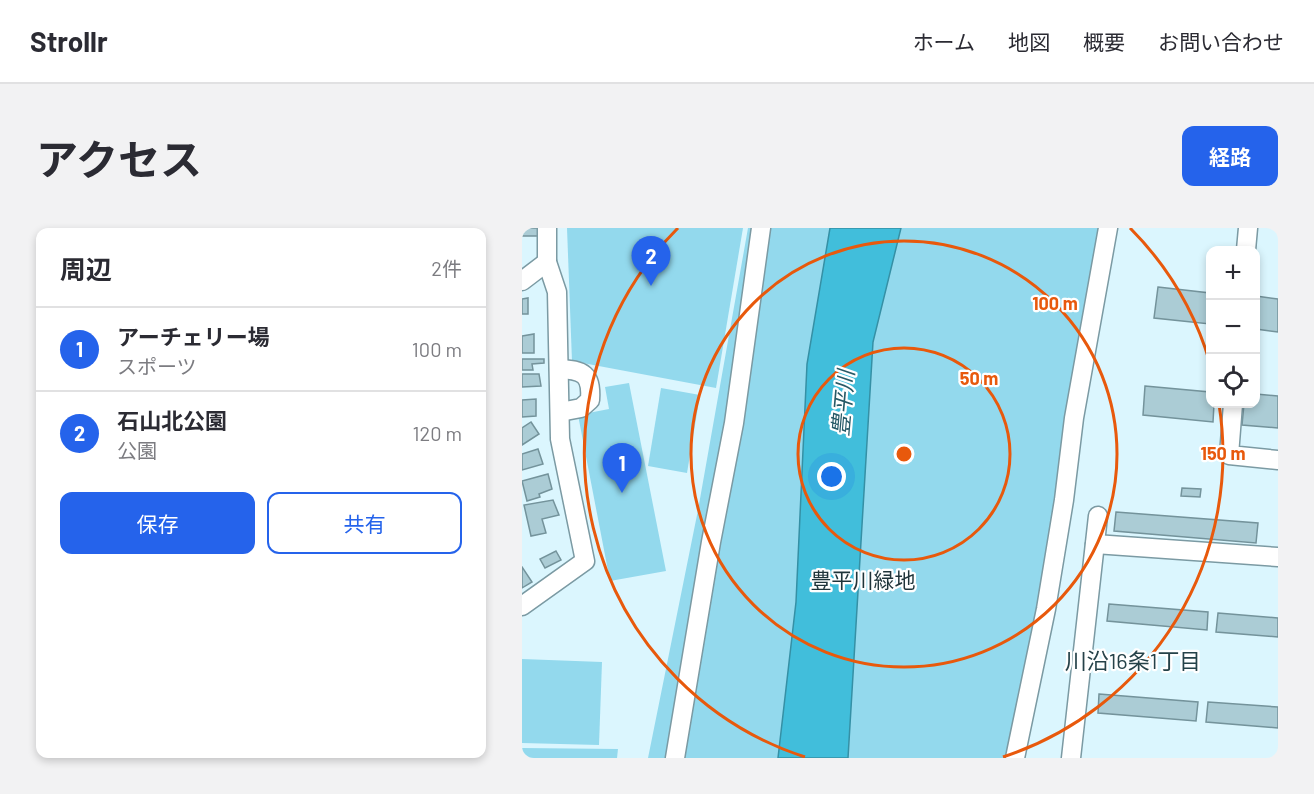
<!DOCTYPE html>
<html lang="ja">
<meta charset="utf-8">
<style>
body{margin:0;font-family:Barlow,"Noto Sans JP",sans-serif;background:#f2f2f3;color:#2b2b33}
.controls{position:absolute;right:18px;top:18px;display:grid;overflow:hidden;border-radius:12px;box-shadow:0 3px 9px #0003}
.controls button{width:54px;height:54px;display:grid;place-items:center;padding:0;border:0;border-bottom:2px solid #e1e1e2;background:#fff;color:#2b2b33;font:30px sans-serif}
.you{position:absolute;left:310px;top:249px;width:21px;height:21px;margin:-15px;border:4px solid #fff;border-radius:50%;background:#1a73e8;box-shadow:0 0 0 9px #1a73e833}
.badge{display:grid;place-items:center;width:39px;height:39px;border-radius:50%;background:#2563eb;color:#fff;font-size:20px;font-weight:700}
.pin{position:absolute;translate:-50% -50px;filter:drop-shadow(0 2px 3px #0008)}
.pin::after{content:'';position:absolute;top:32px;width:21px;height:18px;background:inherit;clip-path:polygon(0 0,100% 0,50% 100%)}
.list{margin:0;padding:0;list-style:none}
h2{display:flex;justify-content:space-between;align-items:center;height:78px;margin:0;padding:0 24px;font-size:26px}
h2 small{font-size:20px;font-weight:400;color:#7c7c81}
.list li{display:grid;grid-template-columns:39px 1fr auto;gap:18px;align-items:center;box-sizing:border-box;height:84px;padding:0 24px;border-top:2px solid #e1e1e2}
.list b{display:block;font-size:22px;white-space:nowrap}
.list p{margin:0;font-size:20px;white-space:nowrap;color:#7c7c81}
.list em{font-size:20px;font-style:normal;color:#7c7c81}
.actions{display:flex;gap:12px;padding:18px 24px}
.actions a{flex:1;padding:14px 0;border:2px solid #2563eb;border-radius:12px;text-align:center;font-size:21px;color:#2563eb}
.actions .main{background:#2563eb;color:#fff}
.icon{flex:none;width:33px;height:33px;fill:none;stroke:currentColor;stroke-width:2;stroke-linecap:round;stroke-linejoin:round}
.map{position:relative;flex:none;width:756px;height:530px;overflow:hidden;border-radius:12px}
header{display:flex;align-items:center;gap:36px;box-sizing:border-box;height:84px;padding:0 30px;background:#fff;border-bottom:2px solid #e1e1e2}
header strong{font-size:28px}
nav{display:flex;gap:33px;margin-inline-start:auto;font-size:21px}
.intro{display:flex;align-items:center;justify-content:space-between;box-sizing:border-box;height:144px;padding:0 36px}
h1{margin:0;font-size:42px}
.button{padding:15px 27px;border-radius:12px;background:#2563eb;color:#fff;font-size:21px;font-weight:700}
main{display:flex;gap:36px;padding:0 36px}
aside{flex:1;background:#fff;border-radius:12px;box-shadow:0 3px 9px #0003}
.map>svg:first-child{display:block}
</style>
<header>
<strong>Strollr</strong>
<nav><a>ホーム</a><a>地図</a><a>概要</a><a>お問い合わせ</a></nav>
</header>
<div class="intro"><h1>アクセス</h1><a class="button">経路</a></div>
<main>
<aside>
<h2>周辺<small>2件</small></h2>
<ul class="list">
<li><span class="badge">1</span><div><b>アーチェリー場</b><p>スポーツ</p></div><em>100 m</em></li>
<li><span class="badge">2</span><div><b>石山北公園</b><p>公園</p></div><em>120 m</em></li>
</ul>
<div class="actions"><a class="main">保存</a><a>共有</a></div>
</aside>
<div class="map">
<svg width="756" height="530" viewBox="0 0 756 530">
<rect width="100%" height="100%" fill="#dbf6fe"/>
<g fill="#93d9ed">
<path d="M45 0H221L194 160 50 133Z"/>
<path d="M226 0H580L489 530H126L176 282Z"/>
<path d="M107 155 144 343 88 353 56 187 87 181 83 159Z"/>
<path d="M139 160 178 167 165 245 126 238Z"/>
<path d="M0 431 80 434 77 517 0 515Z"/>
<path d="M0 520 96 521 95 530H0Z"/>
</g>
<path fill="#41bedb" stroke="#3590a5" stroke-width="1.5" d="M308 0H379L351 114 326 530H256L274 374 285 136Z"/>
<g fill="#abccd5" stroke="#74939b" stroke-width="1.5">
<rect x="0" y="0" width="16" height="8"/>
<path d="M636 59 688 65V96L632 90Z"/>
<path d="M734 68 756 71V104L734 101Z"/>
<path d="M6 70V86H0V71Z"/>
<path d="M12 106V125H0V108Z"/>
<path d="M0 131H22V135L10 136 11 142H0Z"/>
<path d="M0 146H17L19 158 0 159Z"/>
<path d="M623 158 688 164V176H692L691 194 621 187Z"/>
<path d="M734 166 756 168V200L720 197 722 176H734Z"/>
<path d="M14 171V188L0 189V172Z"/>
<path d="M9 194 17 206 0 217V200Z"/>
<path d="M16 221 21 236 0 242V226Z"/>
<path d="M26 246 30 261 17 266 18 269 5 273 0 253Z"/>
<path d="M660 260 679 261 678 269 659 268Z"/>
<path d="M31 272 37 287 20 291 24 305 9 308 2 277Z"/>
<path d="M594 284 736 295 734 315 592 303Z"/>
<path d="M34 323 39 332 23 340 18 331Z"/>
<path d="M0 339 10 354 0 360Z"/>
<path d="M587 376 686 384 685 402 585 393Z"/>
<path d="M696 385 756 390V409L694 404Z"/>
<path d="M577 466 676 474 674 493 576 485Z"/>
<path d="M686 474 756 479V500L684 494Z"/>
</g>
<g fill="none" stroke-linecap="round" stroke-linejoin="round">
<defs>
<g id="minor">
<path d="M724 22 726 0"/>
<path d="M0 53 25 34"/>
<path d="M37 141C61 142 70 146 68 172L59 180 38 184"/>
<path d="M711 176 707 227 756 232"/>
<path d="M573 316 756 329"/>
<path d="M0 378 63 333 38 211 35 64 25 34V0"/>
<path d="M153 530 189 314 212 195 239 0"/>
<path d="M493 530 524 381 542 272 552 190 586 0"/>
<path d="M549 530 576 288"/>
</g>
</defs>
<use href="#minor" stroke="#7b9aa3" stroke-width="21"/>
<use href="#minor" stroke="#fff" stroke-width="18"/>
</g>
<g fill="none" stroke="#e8590c" stroke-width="3">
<circle cx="382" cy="226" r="106"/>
<circle cx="382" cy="226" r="213"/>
<path d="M283 529A319 319 0 0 1 156 0M608 0A319 319 0 0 1 688 135M697 176A319 319 0 0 1 481 529"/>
</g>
<g text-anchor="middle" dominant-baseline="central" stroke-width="4.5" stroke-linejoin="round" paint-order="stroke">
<g font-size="21" fill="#1f343a" stroke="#fff">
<text x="341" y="351">豊平川緑地</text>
</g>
<g font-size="22" font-style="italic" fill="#275a67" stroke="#fff">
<text transform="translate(320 175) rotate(-85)">豊平川</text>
</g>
<g font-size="22" fill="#254249" stroke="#fff">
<text x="611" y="432">川沿16条1丁目</text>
</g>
</g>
<circle cx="382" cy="226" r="9" fill="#e8590c" stroke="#fff" stroke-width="3"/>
<g font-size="18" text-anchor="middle" font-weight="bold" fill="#e8590c" stroke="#fff" stroke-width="4.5" stroke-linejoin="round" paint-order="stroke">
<text x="533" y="82">100 m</text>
<text x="457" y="157">50 m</text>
<text x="701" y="232">150 m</text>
</g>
</svg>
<div class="controls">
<button>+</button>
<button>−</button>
<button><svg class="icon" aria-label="locate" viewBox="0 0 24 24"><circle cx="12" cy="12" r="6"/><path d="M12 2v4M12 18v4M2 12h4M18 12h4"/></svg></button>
</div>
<div class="you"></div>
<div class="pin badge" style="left:100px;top:265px">1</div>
<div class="pin badge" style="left:129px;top:58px">2</div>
</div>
</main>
